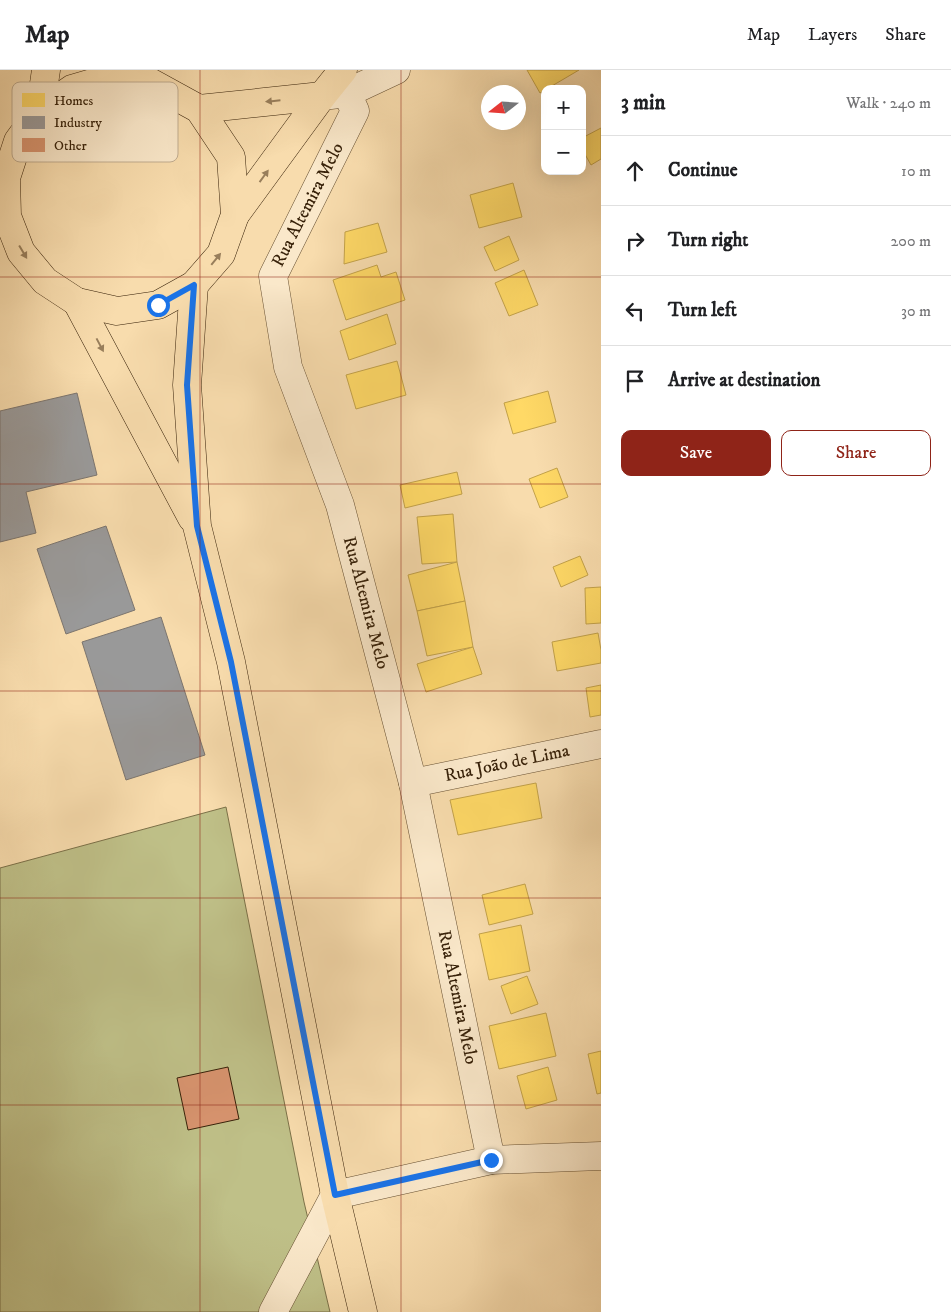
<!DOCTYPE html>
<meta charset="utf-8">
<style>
body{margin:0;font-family:"IM FELL DW Pica",serif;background:#f2f2f2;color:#202124}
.controls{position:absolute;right:15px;top:15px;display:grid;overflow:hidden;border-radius:10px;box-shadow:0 5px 20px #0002}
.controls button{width:45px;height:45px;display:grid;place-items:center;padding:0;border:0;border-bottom:1px solid #e0e0e0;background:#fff;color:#202124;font:25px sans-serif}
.compass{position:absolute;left:481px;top:15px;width:45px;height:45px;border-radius:50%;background:#fff;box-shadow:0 5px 20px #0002;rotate:253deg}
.stop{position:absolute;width:15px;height:15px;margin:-11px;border:4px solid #1a73e8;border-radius:50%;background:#fff}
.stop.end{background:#1a73e8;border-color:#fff;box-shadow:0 1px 5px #0008}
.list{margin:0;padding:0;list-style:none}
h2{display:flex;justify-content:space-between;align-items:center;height:65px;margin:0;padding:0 20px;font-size:21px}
h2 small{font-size:16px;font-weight:400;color:#757577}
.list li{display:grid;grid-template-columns:32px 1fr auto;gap:15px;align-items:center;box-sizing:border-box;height:70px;padding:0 20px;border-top:1px solid #e0e0e0}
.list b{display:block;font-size:19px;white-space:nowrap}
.list em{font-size:16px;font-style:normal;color:#757577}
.actions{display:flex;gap:10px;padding:15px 20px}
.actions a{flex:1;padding:11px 0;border:1px solid #8f2418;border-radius:10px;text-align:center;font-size:18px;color:#8f2418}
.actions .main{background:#8f2418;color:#fff}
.icon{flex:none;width:28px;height:28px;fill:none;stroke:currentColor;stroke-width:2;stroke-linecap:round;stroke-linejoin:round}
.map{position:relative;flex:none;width:601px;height:1242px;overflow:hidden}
header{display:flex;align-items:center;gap:30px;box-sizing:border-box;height:70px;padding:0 25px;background:#fff;border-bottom:1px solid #e0e0e0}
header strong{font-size:24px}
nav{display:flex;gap:28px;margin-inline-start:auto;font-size:18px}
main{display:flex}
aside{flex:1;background:#fff}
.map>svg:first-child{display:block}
</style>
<header>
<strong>Map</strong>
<nav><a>Map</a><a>Layers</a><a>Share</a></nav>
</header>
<main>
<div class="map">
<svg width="601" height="1242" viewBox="0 0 601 1242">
<rect width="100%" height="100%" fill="#f8dcad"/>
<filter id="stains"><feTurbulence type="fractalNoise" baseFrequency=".004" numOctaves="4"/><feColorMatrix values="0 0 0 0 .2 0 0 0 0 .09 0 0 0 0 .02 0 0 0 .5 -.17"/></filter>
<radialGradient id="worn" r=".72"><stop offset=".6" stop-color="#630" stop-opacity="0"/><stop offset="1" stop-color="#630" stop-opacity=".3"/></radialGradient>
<path fill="#bfc088" stroke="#7b7048" d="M226 737 304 1132 330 1242H0V798Z"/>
<g fill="#ffd966" stroke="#c3a24a">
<path d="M527 0H579L540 23Z"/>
<path d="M601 58V89L591 95 582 79V68Z"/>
<path d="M513 113 522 147 479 158 470 125Z"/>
<path d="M378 153 387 182 344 194 345 162Z"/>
<path d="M509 166 519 190 495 201 484 177Z"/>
<path d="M377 195 381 207 396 202 405 230 346 250 333 210Z"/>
<path d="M524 200 538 235 509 246 495 213Z"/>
<path d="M387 244 396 274 349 290 340 261Z"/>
<path d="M397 291 406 325 356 339 346 305Z"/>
<path d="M548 321 556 352 513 364 504 333Z"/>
<path d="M557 398 568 427 540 438 529 409Z"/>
<path d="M457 402 462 424 405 438 400 415Z"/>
<path d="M453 444 457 492 422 494 417 447Z"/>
<path d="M580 486 588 505 561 517 553 497Z"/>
<path d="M457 492 465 531 417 541 408 505Z"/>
<path d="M601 517V553L586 554 585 518Z"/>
<path d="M465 531 473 577 427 586 417 541Z"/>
<path d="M598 563 601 580V593L557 601 552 572Z"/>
<path d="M473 577 482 604 426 622 417 594Z"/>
<path d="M601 615V645L590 647 586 618Z"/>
<path d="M536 713 542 748 458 765 450 730Z"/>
<path d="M525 814 533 844 489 855 482 825Z"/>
<path d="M521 855 530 901 489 910 479 864Z"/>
<path d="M527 906 538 934 511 944 501 916Z"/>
<path d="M546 943 556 986 499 999 489 956Z"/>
<path d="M601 981V1023L597 1024 588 984Z"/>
<path d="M548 997 557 1030 526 1039 517 1006Z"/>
</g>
<g fill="#999" stroke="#7c756e">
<path d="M77 323 97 405 26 422 36 463 0 472V341Z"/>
<path d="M106 456 135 540 66 564 37 479Z"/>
<path d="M161 547 205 685 126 710 82 572Z"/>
</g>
<path fill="#d8946f" stroke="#372109" d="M228 997 239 1049 188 1060 177 1008Z"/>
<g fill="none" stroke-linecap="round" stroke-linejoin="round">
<defs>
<g id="minor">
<path d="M347 23 396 0"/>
<path id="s1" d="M322 26 347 23 355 41 273 206 288 297 340 435 413 713 491 1090"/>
<path id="s2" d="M413 713 601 674"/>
<path d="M273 1242 335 1125 491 1090 601 1086"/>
</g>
<g id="major">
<path d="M199 39 322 26"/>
<path d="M40 41 72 19 109 8 148 11 199 39 231 87 235 145 221 184 194 215 158 235 117 241 77 232 45 211 21 182 7 146 6 108 18 71 40 41 46 0"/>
<path d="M235 145 322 26 343 0"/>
<path d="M194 215 187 315 197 456 231 592 335 1125 363 1242"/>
<path d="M77 232 192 448"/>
</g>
</defs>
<use href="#minor" stroke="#675032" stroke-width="29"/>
<use href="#major" stroke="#372109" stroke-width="29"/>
<use href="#minor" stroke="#fae8ca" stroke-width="28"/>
<use href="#major" stroke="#f8dcad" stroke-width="28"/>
</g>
<defs><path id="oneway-solid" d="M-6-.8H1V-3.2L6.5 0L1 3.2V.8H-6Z" transform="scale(1.25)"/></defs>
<g fill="#987e5b">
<use href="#oneway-solid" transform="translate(273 31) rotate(174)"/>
<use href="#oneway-solid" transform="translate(264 106) rotate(-54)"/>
<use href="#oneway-solid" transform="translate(23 182) rotate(59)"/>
<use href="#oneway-solid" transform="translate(216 189) rotate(-51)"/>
<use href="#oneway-solid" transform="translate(100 275) rotate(62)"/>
</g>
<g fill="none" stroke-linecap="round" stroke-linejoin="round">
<path stroke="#1a73e8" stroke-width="6" d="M158 235 194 215 187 315 197 456 231 592 335 1125 491 1090"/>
</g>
<path fill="none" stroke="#8f2418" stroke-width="1" stroke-opacity="0.55" d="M200 0V1242M401 0V1242M0 207H601M0 414H601M0 621H601M0 828H601M0 1035H601"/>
<g text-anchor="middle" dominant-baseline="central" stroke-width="5" stroke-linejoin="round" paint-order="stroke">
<g font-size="18" fill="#372109" stroke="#fae8ca">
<text transform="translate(308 135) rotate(-63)">Rua Altemira Melo</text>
<text stroke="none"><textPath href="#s1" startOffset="570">Rua Altemira Melo</textPath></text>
<text stroke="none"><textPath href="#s2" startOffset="96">Rua João de Lima</textPath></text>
<text stroke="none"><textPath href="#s1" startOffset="975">Rua Altemira Melo</textPath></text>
</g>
</g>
<rect x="12" y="12" width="166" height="80" rx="8" fill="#fae8ca" stroke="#c0ac90" stroke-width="1"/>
<rect x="22" y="23" width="23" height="14" fill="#ffd966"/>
<rect x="22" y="46" width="23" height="13" fill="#999"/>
<rect x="22" y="68" width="23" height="14" fill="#d8946f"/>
<g font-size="14" fill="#372109">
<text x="54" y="35">Homes</text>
<text x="54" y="57">Industry</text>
<text x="54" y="80">Other</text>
</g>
<rect width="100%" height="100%" filter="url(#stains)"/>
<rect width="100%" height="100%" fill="url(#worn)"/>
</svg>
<div class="controls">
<button>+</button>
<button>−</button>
</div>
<svg class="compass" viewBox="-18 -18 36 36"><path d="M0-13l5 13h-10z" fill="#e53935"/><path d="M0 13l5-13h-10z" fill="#757577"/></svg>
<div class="stop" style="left:158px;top:235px"></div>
<div class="stop end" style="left:491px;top:1090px"></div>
</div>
<aside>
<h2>3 min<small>Walk · 240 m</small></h2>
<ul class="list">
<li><svg class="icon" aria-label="ahead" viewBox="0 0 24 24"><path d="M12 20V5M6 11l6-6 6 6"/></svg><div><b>Continue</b></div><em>10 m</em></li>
<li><svg class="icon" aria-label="right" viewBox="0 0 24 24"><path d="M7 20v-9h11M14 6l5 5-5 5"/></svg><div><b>Turn right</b></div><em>200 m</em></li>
<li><svg class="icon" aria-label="left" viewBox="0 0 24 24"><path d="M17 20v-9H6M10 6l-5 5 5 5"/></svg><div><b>Turn left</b></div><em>30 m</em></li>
<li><svg class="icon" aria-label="arrive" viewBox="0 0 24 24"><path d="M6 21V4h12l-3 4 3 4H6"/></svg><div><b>Arrive at destination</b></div></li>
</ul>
<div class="actions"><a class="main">Save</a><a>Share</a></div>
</aside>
</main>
